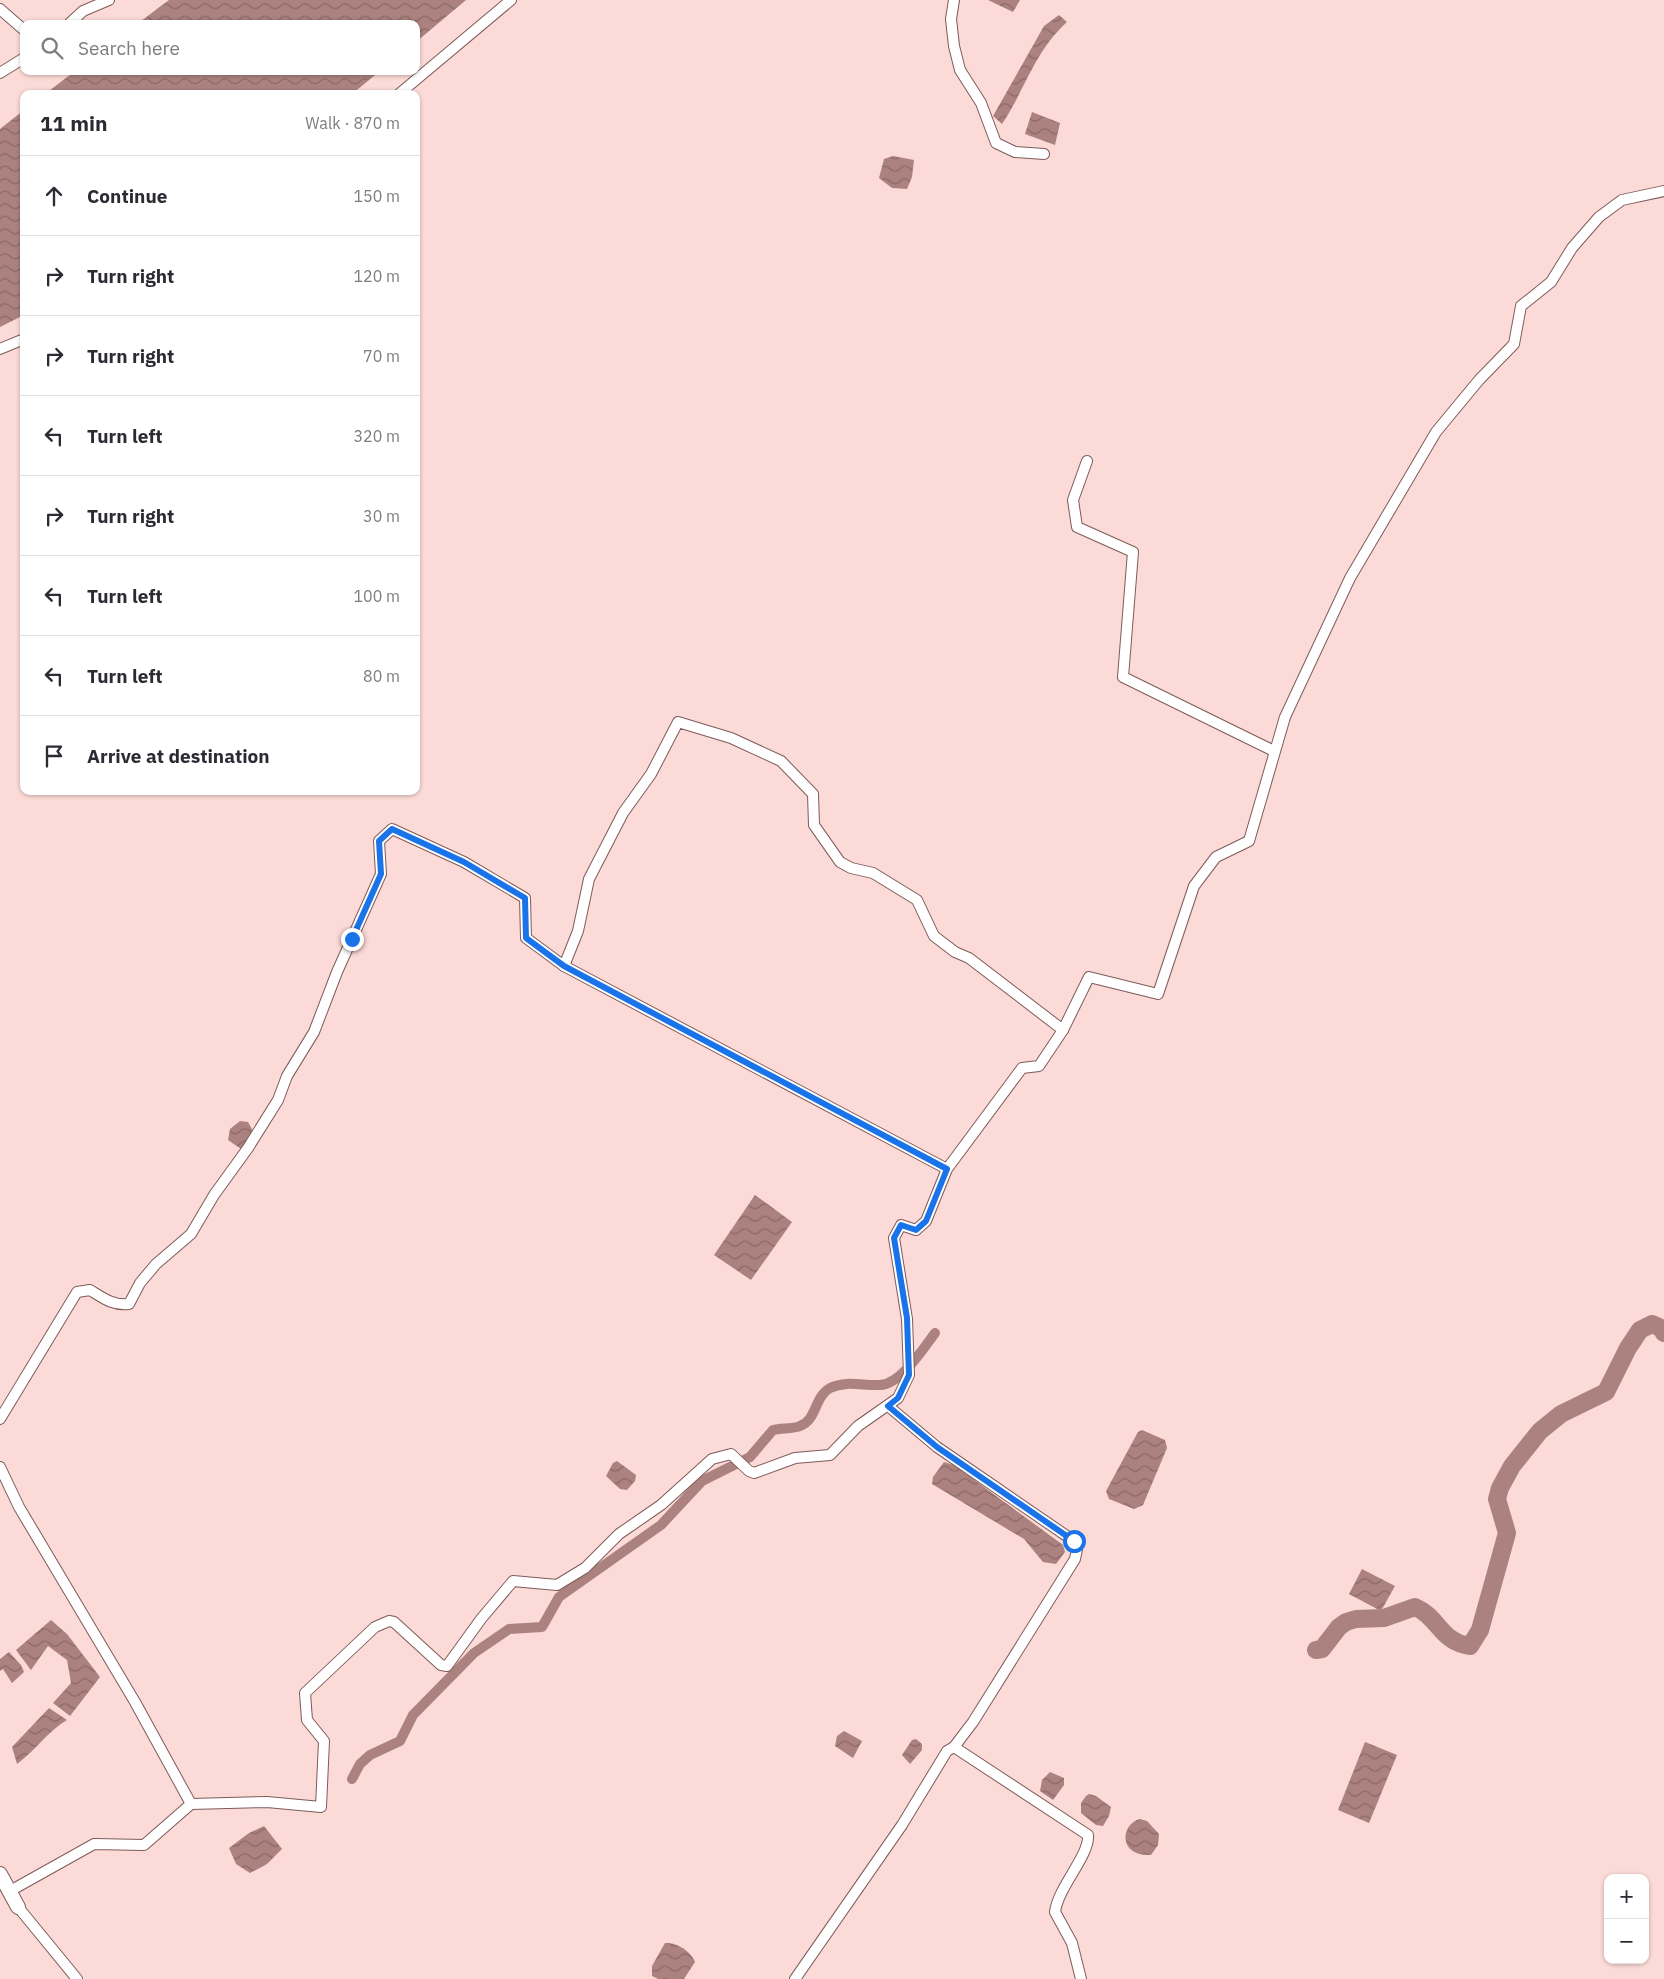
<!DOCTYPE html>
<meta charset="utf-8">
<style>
body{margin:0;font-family:"IBM Plex Sans",sans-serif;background:#f2f2f3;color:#2b2b33}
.controls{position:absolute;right:15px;bottom:15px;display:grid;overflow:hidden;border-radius:10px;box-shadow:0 1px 4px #0004}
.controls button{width:45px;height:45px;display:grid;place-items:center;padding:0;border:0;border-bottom:1px solid #e1e1e2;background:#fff;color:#2b2b33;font:25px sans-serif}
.stop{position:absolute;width:15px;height:15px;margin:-11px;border:4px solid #1a73e8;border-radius:50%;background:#fff}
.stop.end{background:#1a73e8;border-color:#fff;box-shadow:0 1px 5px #0008}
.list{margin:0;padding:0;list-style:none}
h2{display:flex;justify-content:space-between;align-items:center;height:65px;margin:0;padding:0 20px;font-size:21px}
h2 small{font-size:16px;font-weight:400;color:#7c7c81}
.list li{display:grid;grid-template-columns:32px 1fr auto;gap:15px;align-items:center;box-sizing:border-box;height:80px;padding:0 20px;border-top:1px solid #e1e1e2}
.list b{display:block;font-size:19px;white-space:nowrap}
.list em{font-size:16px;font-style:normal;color:#7c7c81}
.icon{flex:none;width:28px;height:28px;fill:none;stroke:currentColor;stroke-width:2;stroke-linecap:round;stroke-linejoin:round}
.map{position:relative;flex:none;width:1664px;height:1979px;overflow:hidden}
.search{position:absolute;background:#fff;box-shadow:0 1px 4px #0004;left:20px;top:20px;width:400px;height:55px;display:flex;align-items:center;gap:12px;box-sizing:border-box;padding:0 18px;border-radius:10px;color:#7c7c81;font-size:19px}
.panel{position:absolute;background:#fff;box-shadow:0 1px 4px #0004;left:20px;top:90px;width:400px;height:705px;border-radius:10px}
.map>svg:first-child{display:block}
</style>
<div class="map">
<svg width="1664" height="1979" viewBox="0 0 1664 1979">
<defs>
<pattern id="water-waves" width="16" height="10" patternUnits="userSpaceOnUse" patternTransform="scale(1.25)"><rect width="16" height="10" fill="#ab827f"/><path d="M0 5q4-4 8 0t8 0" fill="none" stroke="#8b6966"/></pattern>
</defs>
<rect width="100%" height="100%" fill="#fbdad7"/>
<g fill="url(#water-waves)">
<path d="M169 0H466L416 42V24H137Z"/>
<path d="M988 0H1020L1013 12Z"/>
<path d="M1059 15 1067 22C1034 52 1026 88 1002 124L993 116 1044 26Z"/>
<path d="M75 71H380L352 94H45Z"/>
<path d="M24 110V315L0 327V129Z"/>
<path d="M1032 112 1060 123 1055 145 1025 134Z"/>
<path d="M893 156 914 160 912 177 907 189 892 188 879 178 884 159Z"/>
<path d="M240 1121 248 1122 253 1131 241 1149 228 1140 230 1129Z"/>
<path d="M755 1195 792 1222 751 1280 714 1255Z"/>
<path d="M1142 1430 1165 1440 1167 1448 1143 1505 1134 1509 1109 1499 1106 1491 1138 1432Z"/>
<path d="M617 1461 636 1475 635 1481 627 1490 620 1489 606 1476 613 1463Z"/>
<path d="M944 1462 954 1465 1063 1545 1065 1552 1056 1564 1043 1562 1024 1539 932 1484 933 1477Z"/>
<path d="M1362 1569 1395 1586 1381 1611 1349 1594Z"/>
<path d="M51 1620 67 1634 100 1677 70 1716 53 1703 71 1683 67 1660 48 1646 31 1670 16 1650Z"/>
<path d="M9 1652 21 1665 24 1672 12 1683 3 1669 0 1671V1659Z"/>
<path d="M49 1708 67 1720C48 1731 35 1751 17 1764L12 1747Z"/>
<path d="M844 1731 862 1741 853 1758 835 1746 837 1736Z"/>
<path d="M916 1739 922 1744V1750L910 1764 902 1755 912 1740Z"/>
<path d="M1365 1742 1397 1755 1369 1823 1338 1810Z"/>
<path d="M1050 1772 1064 1778V1785L1053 1800 1040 1791 1042 1780Z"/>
<path d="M1089 1794 1096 1796 1111 1807 1109 1816 1103 1826 1096 1825 1081 1813V1803L1086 1796Z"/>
<path d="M1140 1819 1147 1821 1159 1834 1158 1845 1151 1855C1119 1857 1119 1825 1140 1819Z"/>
<path d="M264 1826 282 1849 267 1864 250 1873 236 1864 229 1848 249 1833Z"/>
<path d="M665 1943C676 1942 691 1951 695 1962L684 1979H658L652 1976V1966Z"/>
</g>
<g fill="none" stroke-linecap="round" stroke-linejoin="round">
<path stroke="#ab827f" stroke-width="10" d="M352 1779 360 1764 370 1755 400 1741 413 1715 474 1653 509 1629 542 1627 559 1597 661 1525 702 1481 750 1457 773 1430C781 1428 793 1429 800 1426 817 1420 814 1397 830 1388 847 1380 863 1386 880 1385 901 1384 923 1349 935 1333"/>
<path stroke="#ab827f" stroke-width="18" d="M1316 1650 1322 1649 1339 1627 1346 1622 1356 1619 1384 1618 1415 1607C1439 1617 1440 1642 1470 1646L1480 1630 1507 1533 1497 1499 1500 1488 1512 1466 1540 1431 1561 1414 1606 1392 1628 1348 1640 1330 1652 1324 1661 1328 1664 1333"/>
<defs>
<g id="street">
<path d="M954 0 951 19 954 46 960 70 981 103 996 143 1015 152 1044 154"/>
<path d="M0 9 24 30"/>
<path d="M69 24 83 11 109 0"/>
<path d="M0 73 24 58"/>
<path d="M399 94 511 0"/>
<path d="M0 349 24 339"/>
<path d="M1087 461 1073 500 1077 527 1133 552 1123 677 1274 751"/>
<path d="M1063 1030 1089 977 1158 994 1194 886 1216 857 1249 841 1285 717 1350 578 1436 432 1479 380 1514 344 1521 306 1551 282 1572 248 1599 217 1622 200 1664 191"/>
<path d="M888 1406 937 1447 1074 1541 1077 1549 1075 1559 973 1722 954 1747"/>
<path d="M0 1419 77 1292 90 1290C103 1298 113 1306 129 1304L140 1283 156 1264 191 1234 214 1195 248 1148 278 1100 287 1076 314 1032 337 972 381 874 379 841 392 829 464 862 525 898 526 938 564 966 947 1169"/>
<path d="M0 1467 19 1507 135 1702 191 1804"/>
<path d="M10 1891 94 1844 144 1845 191 1804 267 1802 321 1807 324 1741 307 1720 305 1693 375 1627 389 1621 394 1622 441 1665 447 1666 481 1619 513 1581 557 1585 585 1568 619 1534 661 1505 712 1459 731 1454 749 1471 754 1473 795 1458 830 1455 858 1426 898 1398 909 1375 907 1319 894 1238 901 1225 916 1230 926 1221 947 1169 1022 1068 1039 1066 1063 1030 969 958 955 952 934 936 917 900 873 873 851 868 840 862 814 825 813 794 781 761 731 738 678 722 651 774 623 813 589 879 578 931 564 966"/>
<path d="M18 1907 77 1979"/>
<path d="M795 1979 902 1825 947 1751 954 1747 1088 1835C1090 1855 1058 1887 1055 1912L1072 1943 1081 1979"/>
</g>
<path id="secondary" d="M0 1874 18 1907"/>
</defs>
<use href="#street" stroke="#7e5b59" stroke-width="12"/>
<use href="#secondary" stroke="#7e5b59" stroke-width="16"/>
<use href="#street" stroke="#fff" stroke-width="10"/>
<use href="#secondary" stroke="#fff" stroke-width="14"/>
</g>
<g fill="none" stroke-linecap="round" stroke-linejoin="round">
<path stroke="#1a73e8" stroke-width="6" d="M352 939 381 874 379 841 392 829 464 862 525 898 526 938 564 966 947 1169 926 1221 916 1230 901 1225 894 1238 907 1318 909 1375 898 1398 888 1406 937 1447 1074 1541"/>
</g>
</svg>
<div class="controls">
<button>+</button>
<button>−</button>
</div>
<div class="stop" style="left:1074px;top:1541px"></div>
<div class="stop end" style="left:352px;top:939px"></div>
<div class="search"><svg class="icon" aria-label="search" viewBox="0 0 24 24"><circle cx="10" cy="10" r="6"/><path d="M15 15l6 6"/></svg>Search here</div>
<section class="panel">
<h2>11 min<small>Walk · 870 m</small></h2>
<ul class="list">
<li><svg class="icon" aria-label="ahead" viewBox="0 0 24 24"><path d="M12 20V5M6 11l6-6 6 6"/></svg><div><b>Continue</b></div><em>150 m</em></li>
<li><svg class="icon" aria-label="right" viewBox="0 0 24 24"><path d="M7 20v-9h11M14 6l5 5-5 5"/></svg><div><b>Turn right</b></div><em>120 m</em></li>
<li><svg class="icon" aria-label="right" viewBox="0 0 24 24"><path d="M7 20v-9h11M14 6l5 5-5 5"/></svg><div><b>Turn right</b></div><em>70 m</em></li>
<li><svg class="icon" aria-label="left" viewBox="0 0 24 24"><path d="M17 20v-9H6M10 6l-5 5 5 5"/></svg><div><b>Turn left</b></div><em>320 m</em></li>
<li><svg class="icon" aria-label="right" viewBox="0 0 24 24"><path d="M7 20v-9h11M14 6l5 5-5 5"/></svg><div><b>Turn right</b></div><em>30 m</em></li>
<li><svg class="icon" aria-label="left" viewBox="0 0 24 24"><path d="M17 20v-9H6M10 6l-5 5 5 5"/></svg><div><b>Turn left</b></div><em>100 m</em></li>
<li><svg class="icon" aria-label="left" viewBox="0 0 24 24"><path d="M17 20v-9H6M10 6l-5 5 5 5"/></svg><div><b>Turn left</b></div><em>80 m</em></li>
<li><svg class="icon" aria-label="arrive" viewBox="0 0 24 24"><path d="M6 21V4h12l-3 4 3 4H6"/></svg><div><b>Arrive at destination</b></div></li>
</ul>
</section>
</div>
